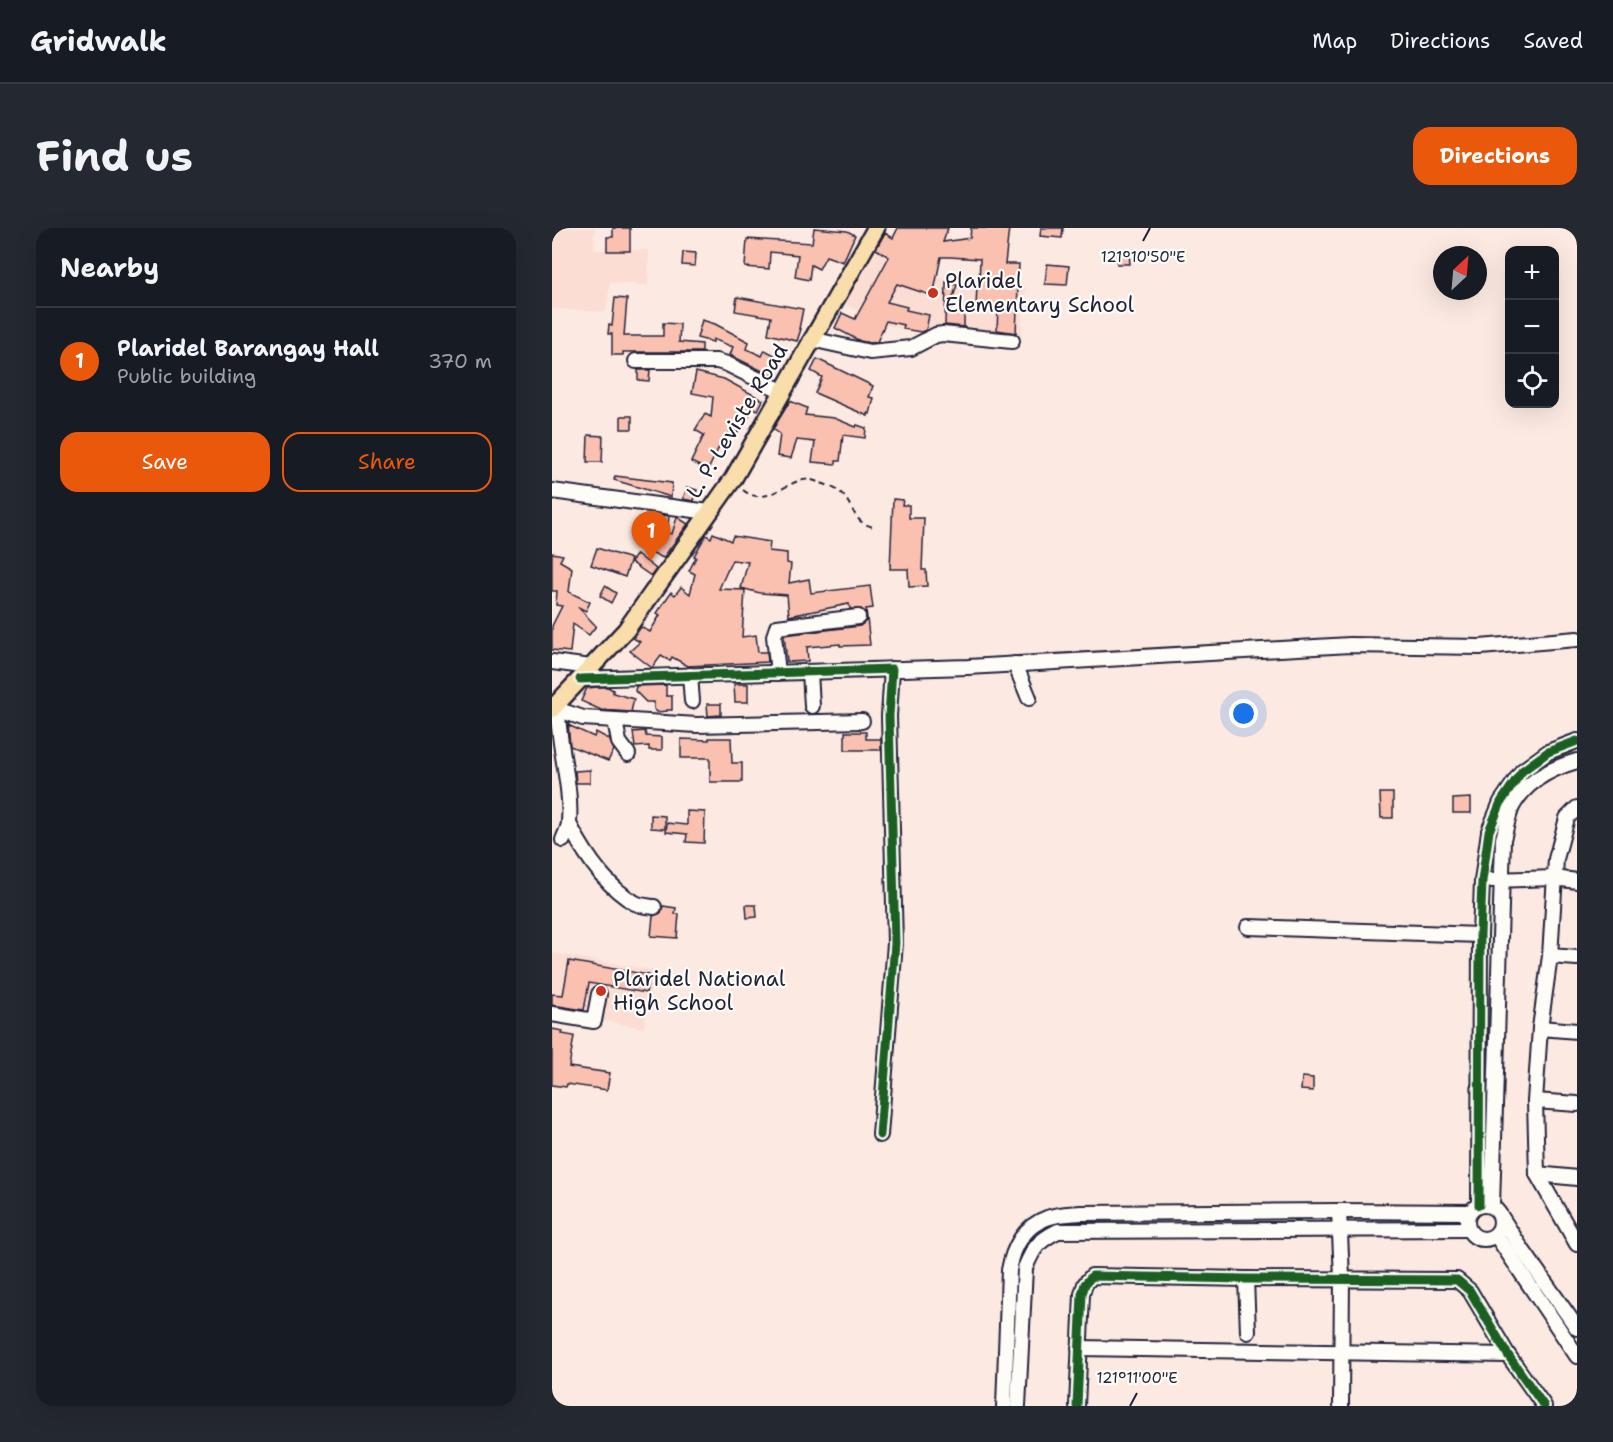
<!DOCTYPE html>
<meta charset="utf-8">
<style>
body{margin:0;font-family:"Shantell Sans",sans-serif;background:#242831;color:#f1f3f6}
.controls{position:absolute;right:18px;top:18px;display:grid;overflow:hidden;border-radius:12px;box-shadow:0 6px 24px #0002}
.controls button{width:54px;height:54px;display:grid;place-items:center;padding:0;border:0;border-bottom:2px solid #363941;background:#171b24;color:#f1f3f6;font:30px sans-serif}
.compass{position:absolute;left:881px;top:18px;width:54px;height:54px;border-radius:50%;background:#171b24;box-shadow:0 6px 24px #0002;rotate:26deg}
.you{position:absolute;left:692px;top:486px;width:21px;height:21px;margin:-15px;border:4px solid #fff;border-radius:50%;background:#1a73e8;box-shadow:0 0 0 9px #1a73e833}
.badge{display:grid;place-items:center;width:39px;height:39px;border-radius:50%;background:#ea580c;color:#fff;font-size:20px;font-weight:700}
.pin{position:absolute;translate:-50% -50px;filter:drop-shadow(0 2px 3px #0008)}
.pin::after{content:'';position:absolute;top:32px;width:21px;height:18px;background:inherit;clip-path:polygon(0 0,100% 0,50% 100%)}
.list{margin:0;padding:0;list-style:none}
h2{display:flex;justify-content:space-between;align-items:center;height:78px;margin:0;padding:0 24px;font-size:26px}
h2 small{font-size:20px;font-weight:400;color:#9ea1a6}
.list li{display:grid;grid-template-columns:39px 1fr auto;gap:18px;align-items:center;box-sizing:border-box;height:108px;padding:0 24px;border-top:2px solid #363941}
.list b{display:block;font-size:22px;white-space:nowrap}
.list p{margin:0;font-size:20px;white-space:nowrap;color:#9ea1a6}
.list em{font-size:20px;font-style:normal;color:#9ea1a6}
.actions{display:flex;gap:12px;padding:18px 24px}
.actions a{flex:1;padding:14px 0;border:2px solid #ea580c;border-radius:18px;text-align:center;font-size:21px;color:#ea580c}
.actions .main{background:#ea580c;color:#fff}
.icon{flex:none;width:33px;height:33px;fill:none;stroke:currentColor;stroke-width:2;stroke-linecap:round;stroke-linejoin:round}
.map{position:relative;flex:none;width:1025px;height:1178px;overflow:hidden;border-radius:18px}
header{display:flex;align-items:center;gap:36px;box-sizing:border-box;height:84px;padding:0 30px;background:#171b24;border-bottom:2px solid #363941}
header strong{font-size:28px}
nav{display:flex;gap:33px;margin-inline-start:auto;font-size:21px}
.intro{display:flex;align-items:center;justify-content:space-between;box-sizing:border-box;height:144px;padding:0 36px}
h1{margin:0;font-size:42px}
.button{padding:15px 27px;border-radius:18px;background:#ea580c;color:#fff;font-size:21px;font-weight:700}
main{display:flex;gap:36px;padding:0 36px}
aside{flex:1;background:#171b24;border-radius:18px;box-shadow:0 6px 24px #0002}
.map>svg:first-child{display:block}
</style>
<header>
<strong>Gridwalk</strong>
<nav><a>Map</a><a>Directions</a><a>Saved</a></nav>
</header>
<div class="intro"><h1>Find us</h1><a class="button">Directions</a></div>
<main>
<aside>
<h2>Nearby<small></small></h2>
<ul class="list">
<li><span class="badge">1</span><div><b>Plaridel Barangay Hall</b><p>Public building</p></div><em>370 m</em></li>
</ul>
<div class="actions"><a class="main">Save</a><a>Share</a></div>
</aside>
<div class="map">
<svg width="1025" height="1178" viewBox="0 0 1025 1178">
<rect width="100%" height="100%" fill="#fceae2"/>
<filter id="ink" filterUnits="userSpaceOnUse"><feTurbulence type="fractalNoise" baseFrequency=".0167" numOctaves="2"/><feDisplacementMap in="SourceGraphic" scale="12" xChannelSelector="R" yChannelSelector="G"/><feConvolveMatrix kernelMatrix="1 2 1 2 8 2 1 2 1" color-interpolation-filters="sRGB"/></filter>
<g filter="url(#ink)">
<g fill="#fbddd3">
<path d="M0 0H43L42 22H97L96 57 58 55 54 84 0 81Z"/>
<path d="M318 13 386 50 474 58 468 118 402 113 335 97 284 72Z"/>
<path d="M0 725 102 742 92 800 0 784Z"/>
</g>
<g fill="#fac0b0" stroke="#22223b" stroke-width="1.5">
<path d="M61 0H78V23H55V9H61Z"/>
<path d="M262 0 295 3 303 7 291 34 274 28 267 41 259 37 257 52 243 49 246 27 218 24 217 41 193 39 195 11 260 15Z"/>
<path d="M346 0H396L391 14 418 10 419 0H457L453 36H467L464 105 445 102 446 81 424 80 425 56H427L428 31 398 29H389L381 68 345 56 335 74 355 79 354 82 377 87 374 102 369 104 351 101 352 97 334 93 325 114 319 115 308 113 283 100 290 85 303 91 337 29 324 21 333 5 341 10Z"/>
<path d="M489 0H511L510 10 488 8Z"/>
<path d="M131 24 144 25 143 38 130 37Z"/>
<path d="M565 24H577L578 36H565Z"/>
<path d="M495 36 517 38 515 57 493 56Z"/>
<path d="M394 54 405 57 396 85H412V99L393 97Z"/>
<path d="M185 69 251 81 247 101H249L245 113 216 106 219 89 183 83Z"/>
<path d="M63 70 75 71 72 108H111V95L128 96 127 114 150 116V124H71V127H60V106H56L57 97 60 98Z"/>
<path d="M150 92 163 96 197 114 195 121 210 128 213 122 230 131 221 148 178 127 181 119 161 111V114L145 110Z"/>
<path d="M265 131 321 158 317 169 322 170 318 186 316 185V188L263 165 270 149 259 143Z"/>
<path d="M86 142H98L97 153 86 152Z"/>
<path d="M144 144 172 151 211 172 206 182 201 180 196 190 194 188 185 205 179 202 172 216 169 215 156 242 139 234 152 207 143 202 153 186 159 189 161 169 140 165Z"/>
<path d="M238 173 255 180 253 187 282 190 304 199 305 197 314 200 313 210 291 207 288 233H284V236L260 234 263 214 245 212 239 230 225 228 228 206 221 201Z"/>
<rect x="69" y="188" width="11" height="13"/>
<path d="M36 207 51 208 50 234H35Z"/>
<path d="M63 248 120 255 119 269 62 252Z"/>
<path d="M135 259 145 262 142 273 131 271Z"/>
<path d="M341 271 351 272 350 277H357V290H372L370 342H374L375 358 357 359 356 341H338Z"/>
<path d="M109 287 117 288 115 305 120 306 125 289 136 296 111 330 89 319 94 313 87 308 93 298 100 304Z"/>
<path d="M161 305 179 313 181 308 218 314 217 323 235 325V335L239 336 237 355 257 351 259 365 318 358 321 380 314 381 318 417 288 418V416L255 419 256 433 235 434 232 407 308 398 314 393 313 384 309 381H298L297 376 237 388 235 367 208 365 189 360 196 334 180 332 167 361 193 362 190 409 204 407 206 424H215L216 434 136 438 120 429 118 433 109 428 100 440 78 423 88 414 81 410 89 399 98 404 108 387 105 385 119 364 123 367 129 359 138 366 143 346 137 343 144 329 142 328 154 307 159 310Z"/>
<path d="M45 320 79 331 73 349 39 337Z"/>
<path d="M0 325 11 327 8 333 20 340 17 364 38 374 34 383 26 379 44 398 37 407 21 396 18 424 0 422V398L10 378 4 377 5 363H0Z"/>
<path d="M85 326 104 341 99 348 79 334Z"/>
<path d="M53 358 64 365 59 375 48 368Z"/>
<path d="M182 456H196V474H183Z"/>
<path d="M114 457V468H120V482H115V483L105 484 102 481V474H94L83 463 84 458Z"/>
<path d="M46 459H56L61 462V465L82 471 79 484 49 482 29 473 35 460Z"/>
<path d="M155 476H169V487L156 488Z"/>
<path d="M16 494 18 495 16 497 42 509 44 504 57 511 62 522 56 533 18 518Z"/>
<path d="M93 503 94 508 110 509V522H97V518L83 519 81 504Z"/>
<path d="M293 504H314V511H329V522H293Z"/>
<path d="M157 510H179L180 535H190V554H158V530H129V511L157 512Z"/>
<path d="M38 542V555H24L23 543Z"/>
<path d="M828 565H841V590H829Z"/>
<path d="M919 570V585H901V571Z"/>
<path d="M135 583 153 584 152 615 134 614 135 606 114 604 115 595 135 597Z"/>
<path d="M99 587 113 588V601L99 600Z"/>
<path d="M194 677H204L205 689 195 690Z"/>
<path d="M111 678 124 680 123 686H127L125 710 99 708 101 688 109 685Z"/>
<path d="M17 733 97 747 94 765 37 755 32 782 0 777V766L11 767Z"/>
<path d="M0 801 11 803 10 806 22 808 17 839 58 845 55 862 15 856 14 859 0 857Z"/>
<path d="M750 849 761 850V863L749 862Z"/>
</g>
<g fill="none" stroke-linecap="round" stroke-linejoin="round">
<defs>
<g id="minor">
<path d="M259 111 318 124 359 120 384 107 391 106 460 113"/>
<path d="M84 133H165L175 136 230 163"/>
<path d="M0 263 157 284"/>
<path d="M0 434 39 439"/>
<path d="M463 436 477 470"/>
<path d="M258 444 260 478"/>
<path d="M226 445 222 408 225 399 306 389"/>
<path d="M138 447 140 473"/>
<path d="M28 451 416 439 798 417 928 419 1025 411"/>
<path d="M1 480 31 490 145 497 310 493"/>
<path d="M6 481C6 519 20 557 17 594 17 600 13 606 11 612"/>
<path d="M63 492 67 514 76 526"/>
<path d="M1025 580 1015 590 1004 631 998 728 988 800 983 873 985 946 1025 1016"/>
<path d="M17 596C32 625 54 659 83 675 89 678 96 678 102 679"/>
<path d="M940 652 1002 650 1025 653"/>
<path d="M696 699 928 707"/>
<path d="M998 728 1025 730"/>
<path d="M0 786 42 793 47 766"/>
<path d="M988 800 1025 803"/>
<path d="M983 873 1025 876"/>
<path d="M328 907 343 715 337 488 340 441"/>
<path d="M985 946 1025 950"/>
<circle cx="932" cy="994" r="17"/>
<path d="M927 977 928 707 930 653 937 603 949 574 970 543 996 524 1025 513"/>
<path d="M940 978 951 611C954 601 956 588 960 579 973 554 1000 540 1025 533"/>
<path d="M787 983 790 1050 789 1178"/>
<path d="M948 987 969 1020 1025 1100"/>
<path d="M944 1007 1025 1128"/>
<path d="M694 1051 696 1104"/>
<path d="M527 1120 956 1127"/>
<path d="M452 1178 457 1042C461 1020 472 998 495 990 505 986 518 986 529 985L787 983 917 984"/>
<path d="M466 1178 473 1040C482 1019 486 1013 506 1003L916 1001"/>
<path d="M525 1178 530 1066 533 1056 540 1048 694 1051 905 1052 918 1063 956 1127 992 1178"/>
</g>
<path id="major" d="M0 481 74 402 181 251 324 0"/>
</defs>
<use href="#minor" stroke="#22223b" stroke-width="18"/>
<use href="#major" stroke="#22223b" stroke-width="21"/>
<path stroke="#22223b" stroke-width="2" stroke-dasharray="6 4.5" stroke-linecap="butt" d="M191 262C216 282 237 247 260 252 269 255 283 259 289 265 303 279 301 297 324 299"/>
<use href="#minor" stroke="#fdfcf7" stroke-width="14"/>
<use href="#major" stroke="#f9deab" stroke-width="16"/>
<defs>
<g id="cycleway">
<path d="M28 451 340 441 337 488 343 715 328 907"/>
<path d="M927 977 928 707 930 653 937 603 949 574 970 543 996 524 1025 513"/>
<path d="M525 1178 530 1066 533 1056 540 1048 694 1051 905 1052 918 1063 956 1127 992 1178"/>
</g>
</defs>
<use href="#cycleway" stroke="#fdfcf7" stroke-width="13"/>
<use href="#cycleway" stroke="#1b5e20" stroke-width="9"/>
</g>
</g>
<path fill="none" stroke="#22223b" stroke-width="2" d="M591 13 598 0M578 1178 585 1165"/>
<g fill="#c8321e" stroke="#fdfcf7" stroke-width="2">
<circle cx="381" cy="65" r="6"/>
<circle cx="49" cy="763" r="6"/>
</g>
<g text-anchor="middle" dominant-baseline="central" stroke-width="4.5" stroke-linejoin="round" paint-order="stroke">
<g font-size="21" fill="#22223b" stroke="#fdfcf7" text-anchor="start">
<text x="393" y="53">Plaridel<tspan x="393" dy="24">Elementary School</tspan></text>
<text x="61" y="751">Plaridel National<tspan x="61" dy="24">High School</tspan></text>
</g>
<g font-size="21" fill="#22223b" stroke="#fdfcf7">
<text transform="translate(185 193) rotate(-59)">L. P. Leviste Road</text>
</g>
</g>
<g font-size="15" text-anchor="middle" fill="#22223b" stroke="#fdfcf7" stroke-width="4.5" stroke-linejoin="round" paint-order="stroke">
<text x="591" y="34">121°10'50"E</text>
<text x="585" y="1155">121°11'00"E</text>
</g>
</svg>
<div class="controls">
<button>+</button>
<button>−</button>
<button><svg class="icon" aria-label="locate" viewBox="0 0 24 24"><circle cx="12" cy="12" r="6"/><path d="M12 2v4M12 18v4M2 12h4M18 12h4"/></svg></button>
</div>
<svg class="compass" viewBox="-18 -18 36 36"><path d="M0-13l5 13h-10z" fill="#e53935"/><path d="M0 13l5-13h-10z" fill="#9ea1a6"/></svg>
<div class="you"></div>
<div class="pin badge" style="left:99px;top:333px">1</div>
</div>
</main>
